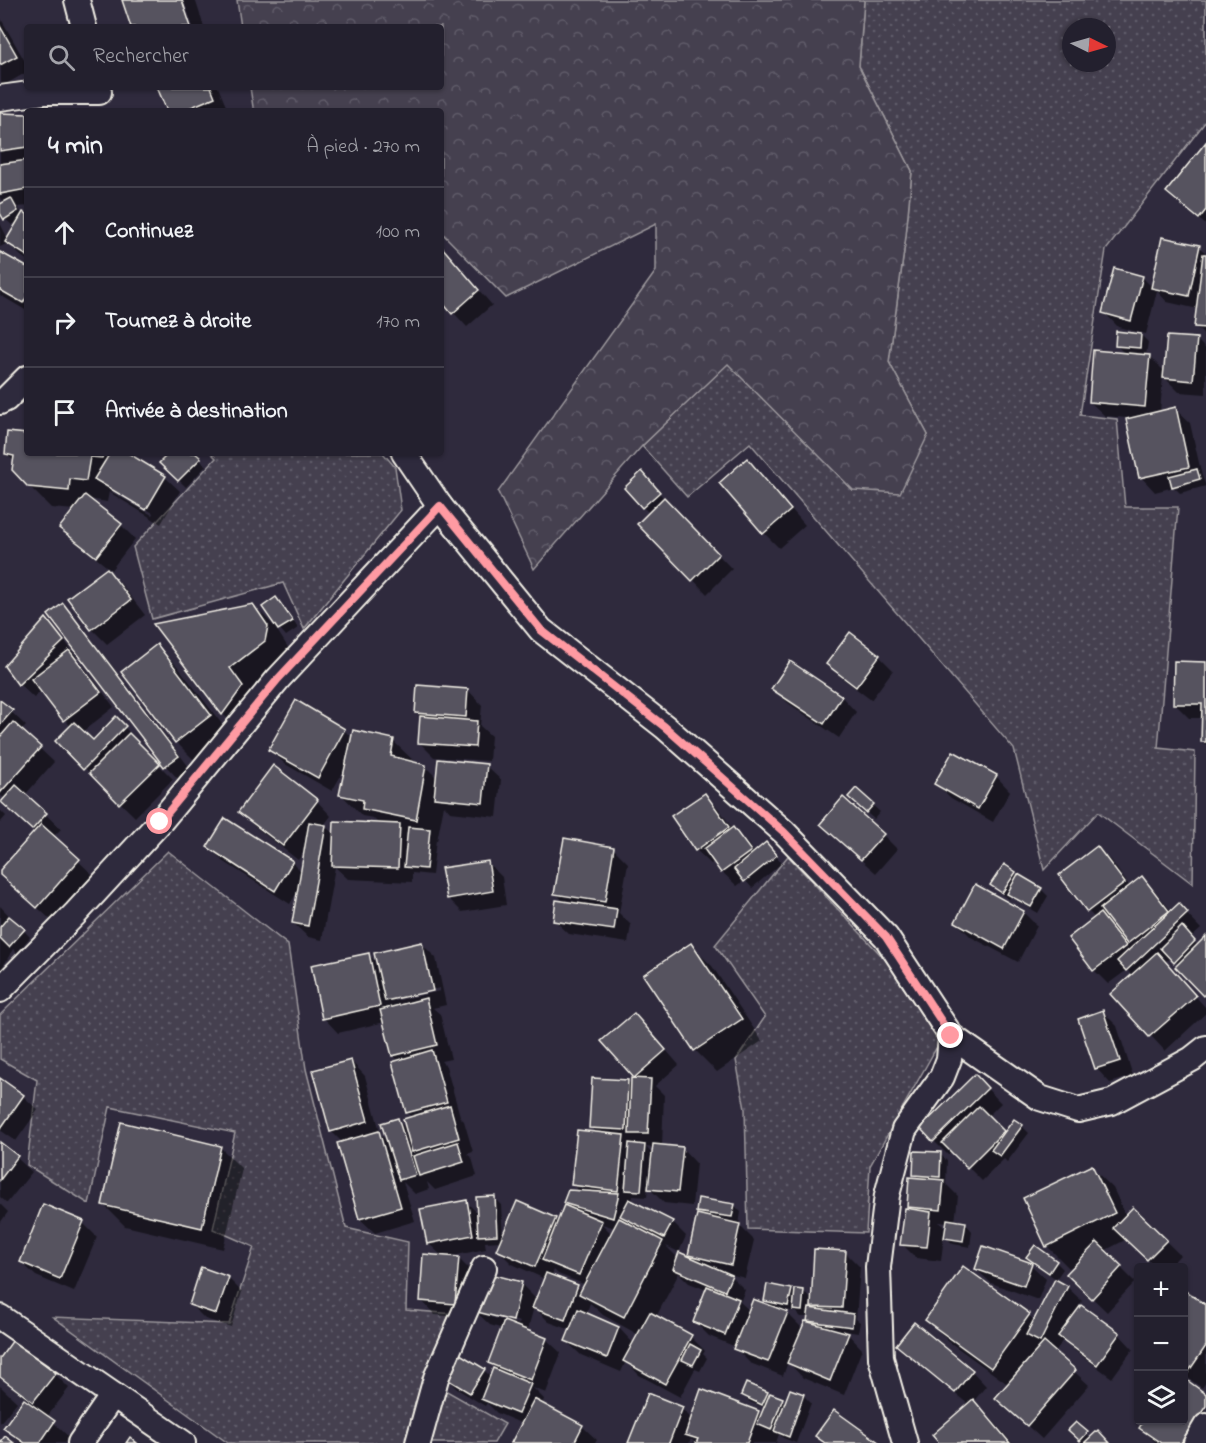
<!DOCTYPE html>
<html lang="fr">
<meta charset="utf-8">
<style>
body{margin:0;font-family:"Indie Flower",sans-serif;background:#2f2d3a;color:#f1f3f6}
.controls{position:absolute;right:18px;bottom:18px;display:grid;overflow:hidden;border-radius:6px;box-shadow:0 2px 4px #0004}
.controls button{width:54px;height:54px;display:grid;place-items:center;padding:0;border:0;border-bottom:2px solid #403e4a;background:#23202e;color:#f1f3f6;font:30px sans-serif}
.compass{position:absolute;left:1062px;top:18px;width:54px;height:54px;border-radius:50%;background:#23202e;box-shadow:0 2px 4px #0004;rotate:95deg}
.stop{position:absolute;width:18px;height:18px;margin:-14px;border:4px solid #ff9aa2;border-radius:50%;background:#fff}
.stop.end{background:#ff9aa2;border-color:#fff;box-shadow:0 2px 6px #0008}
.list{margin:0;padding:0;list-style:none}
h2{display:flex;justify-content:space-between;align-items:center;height:78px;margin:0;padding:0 24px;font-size:26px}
h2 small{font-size:20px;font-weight:400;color:#a3a3aa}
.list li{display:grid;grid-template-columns:39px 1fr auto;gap:18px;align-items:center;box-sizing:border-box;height:90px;padding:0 24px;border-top:2px solid #403e4a}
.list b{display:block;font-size:22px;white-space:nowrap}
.list em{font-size:20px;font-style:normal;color:#a3a3aa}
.icon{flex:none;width:33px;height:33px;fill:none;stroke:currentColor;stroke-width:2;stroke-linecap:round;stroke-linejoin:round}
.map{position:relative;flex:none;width:1206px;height:1443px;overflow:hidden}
.search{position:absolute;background:#23202e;box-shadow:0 2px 4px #0004;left:24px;top:24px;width:420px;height:66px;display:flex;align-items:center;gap:15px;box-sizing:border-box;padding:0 21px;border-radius:6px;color:#a3a3aa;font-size:22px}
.panel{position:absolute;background:#23202e;box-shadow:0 2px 4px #0004;left:24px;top:108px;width:420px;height:348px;border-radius:6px}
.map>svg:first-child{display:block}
</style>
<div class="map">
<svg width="1206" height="1443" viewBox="0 0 1206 1443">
<defs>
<pattern id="grass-dots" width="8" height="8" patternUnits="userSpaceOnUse" patternTransform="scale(1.5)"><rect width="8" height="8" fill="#454050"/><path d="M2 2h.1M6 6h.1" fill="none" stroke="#605c69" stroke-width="1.8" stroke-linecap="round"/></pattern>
<pattern id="forest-crowns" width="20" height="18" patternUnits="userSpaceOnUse" patternTransform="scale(1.5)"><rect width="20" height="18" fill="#454050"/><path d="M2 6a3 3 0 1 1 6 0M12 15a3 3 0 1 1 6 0" fill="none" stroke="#605c69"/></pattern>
</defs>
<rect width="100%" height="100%" fill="#2f2a3d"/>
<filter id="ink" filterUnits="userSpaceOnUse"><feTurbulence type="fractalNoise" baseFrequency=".0167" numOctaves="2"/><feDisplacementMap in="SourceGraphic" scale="12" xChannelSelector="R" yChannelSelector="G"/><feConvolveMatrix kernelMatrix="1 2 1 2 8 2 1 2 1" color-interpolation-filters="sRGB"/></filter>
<g filter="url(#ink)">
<g fill="url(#grass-dots)" stroke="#9c989c" stroke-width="1.5" fill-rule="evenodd">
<path d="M863 0H1206V121L1106 250 1080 415 1117 419 1125 507H1178L1158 748 1195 752 1193 884 1098 812 1044 870 1014 749 750 443 687 497 642 446 728 363 853 490 928 435 889 362 906 236 912 171 859 66 864 1ZM1071 27H1107V63H1071Z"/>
<path d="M211 453H383L395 467 401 510 304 629 283 583 152 619 133 547 216 458Z"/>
<path d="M168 851 288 945 306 1069 346 1228 408 1242 406 1310 455 1314 429 1381 505 1424 494 1443H228L53 1317 229 1324 254 1247 213 1229 235 1133 110 1107 89 1204 27 1165 37 1080 0 1059V1015Z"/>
<path d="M788 856 911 987 939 1043 870 1166 866 1233 748 1229 745 1109 736 1060 765 1017 715 945Z"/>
</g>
<path fill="url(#forest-crowns)" stroke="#9c989c" stroke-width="1.5" d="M237 0H863L864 1 859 66 912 171 906 236 889 362 928 435 900 493 853 490 728 364 642 446 534 569 498 492 656 271V224L506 298 441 232V111H256L253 107 250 87H441V27H241Z"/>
<g fill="#0007" fill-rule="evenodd">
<path d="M124 0H194L196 2 204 27H193L185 4H182L189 27H133Z"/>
<path d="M0 17 27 65V72L1 87Z"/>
<path d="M159 87H218L228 111H169Z"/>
<path d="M0 114 27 115V206L18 207 23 216H27V260L21 256 8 243 0 247V223L8 239 20 221 12 225 5 219 0 210V206L5 203 0 198Z"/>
<path d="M1206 145V225L1183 206 1168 191Z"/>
<path d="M441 247 492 305 467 327 441 299Z"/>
<path d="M1199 247 1206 253V337L1196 327 1198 309 1167 302 1157 291 1146 334 1118 327 1104 312 1142 277 1153 288Z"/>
<path d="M0 253 27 269V311L0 295Z"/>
<path d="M441 324 445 329 441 333Z"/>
<path d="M1141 335 1148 342 1146 356H1149L1165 372 1196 339 1206 349V394L1179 392 1163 376 1160 412 1175 409 1190 423 1202 476 1206 486 1180 493 1174 487 1155 492 1141 477 1127 418 1105 416 1090 402 1125 354 1117 346Z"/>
<path d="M27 436V453H125L165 477 180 491 161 524 109 492 107 502 89 499 121 525 135 539 111 570 76 542 61 528 75 510 51 508 29 486 15 462 6 454ZM110 487 153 513 152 515 110 491Z"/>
<path d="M171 453H193L206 466 186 487 161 463Z"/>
<path d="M747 460 762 475 805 525 779 548 764 533 721 483Z"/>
<path d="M649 480 665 500 732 569 707 594 639 524 649 513 643 507Z"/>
<path d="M107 570 121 584 145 615 107 644 92 629 69 599Z"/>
<path d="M276 599 283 606 298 628 286 636 280 629 264 607Z"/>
<path d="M63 605 77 620 192 771 180 781 166 766 50 615Z"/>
<path d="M253 605 275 627 289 649 286 663 250 690 264 708 244 735 223 714 156 625Z"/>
<path d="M46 620 60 635 77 657 75 659 83 666 114 707 82 732 93 742 116 719 139 742 138 744 173 779 135 817 57 741 71 727 42 690 34 698 19 684 6 666Z"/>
<path d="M157 646 178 667 232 737 198 764 176 742 123 672Z"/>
<path d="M879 656 893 670 871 700 842 678 828 664Z"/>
<path d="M791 663 842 697 856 712 839 738 788 703 773 689Z"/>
<path d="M1206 663V745L1202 742 1203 718H1189L1174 703Z"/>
<path d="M468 690 482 705 480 726 491 736 489 761 434 757 419 742 421 717 416 713Z"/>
<path d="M0 701 26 726 21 731 54 762 25 795 61 829 53 837 93 875 52 921 0 873 35 833 17 816 5 799 0 795Z"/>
<path d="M297 702 344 730 353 739 393 741 415 762 426 767 438 779 486 766 501 780 497 817 450 812 444 805 437 841 436 840 432 875 412 873V882L348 879 335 867 322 940 308 937 293 923 299 889 290 904 223 861 209 847 225 820 292 862 302 872 306 849 298 860 254 826 240 811 317 801 331 816 324 825 335 835 380 825 373 818 362 816 341 794 346 767 332 791 285 764 270 750Z"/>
<path d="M996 776 1010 791 993 822 951 798 936 784Z"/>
<path d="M856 790 880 812 874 819 856 804Z"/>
<path d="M705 795 719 809 732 828 747 843 755 853 772 851 782 863 752 888 745 880 737 886 722 872 714 861 711 864 696 850Z"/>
<path d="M0 810 6 816 0 823Z"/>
<path d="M883 835 897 849 876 873 836 838Z"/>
<path d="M613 848 628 863 619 913 631 925 628 943 569 934 554 920 565 903 556 893Z"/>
<path d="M1097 848 1112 862 1130 887 1141 878 1156 892 1172 912 1179 906 1201 929 1191 938 1198 946 1206 938V996L1177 967 1179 965 1171 957 1165 962 1206 1008V1013L1165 1051 1113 995 1133 976 1127 970 1108 984 1094 970 1095 918 1088 911 1061 875ZM1110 920 1117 928 1115 929 1108 922Z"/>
<path d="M487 862 502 877 506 905 462 912 448 898Z"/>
<path d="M1015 873 1019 877 1041 889 1048 896 1038 913 1016 900 1011 896 1009 899 998 892 992 885Z"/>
<path d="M0 906 30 937 17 953 13 949 0 972Z"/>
<path d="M1023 912 1037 926 1018 962 971 937 956 922Z"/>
<path d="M422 944 436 958 446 1005 433 1008 440 1014 451 1059 441 1061 446 1066 460 1116H459L464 1121 473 1152 467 1154 472 1158 477 1176 435 1190 427 1182 429 1189 415 1194 403 1182 415 1221 375 1233 360 1219 343 1143 331 1131 351 1061 365 1076 381 1135 388 1142 397 1119 407 1130 412 1118 407 1112 399 1061 393 1055 385 1022 338 1033 324 1018 368 954 379 965ZM440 988V991L395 1001V998Z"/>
<path d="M690 945 712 966 762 1041 717 1072 695 1050Z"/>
<path d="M1103 1012 1117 1026 1133 1076 1110 1083 1096 1068Z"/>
<path d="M634 1015 648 1029 679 1065 655 1086 664 1095 662 1146 682 1148 696 1163 692 1206 664 1203 648 1187 647 1197 633 1196 632 1202 672 1222 686 1236 679 1252 666 1246 678 1258 696 1261 689 1254 703 1217 697 1211 734 1205 741 1212 739 1225 754 1240 745 1278 729 1274 745 1290 740 1302 750 1311 773 1308 765 1300 791 1290 796 1295 803 1291 813 1300 845 1252 860 1267 856 1319 860 1322 858 1333 845 1331 862 1349 844 1395 803 1378 788 1362 783 1376 750 1363 735 1348 736 1347 709 1336 695 1322 707 1290 689 1283 679 1273 656 1317 691 1337 705 1351 703 1354 707 1358 700 1371 695 1369 680 1397 639 1375 626 1361 621 1372 581 1355 566 1341 571 1330 549 1322 534 1307 527 1332 546 1339 561 1353 546 1393 533 1388 544 1399 542 1405 582 1426 597 1440 595 1443H513L523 1424 497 1413 487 1403 485 1406 457 1389 442 1374 484 1370 491 1377 500 1373 490 1363 503 1329 490 1325 475 1311 521 1284 537 1300 545 1279 512 1264 497 1249 501 1241 485 1242 486 1249 447 1257 459 1259 473 1273 469 1318 435 1315 421 1300 443 1257 428 1243 466 1202 479 1214 494 1198 501 1205 503 1238 555 1219 559 1222 573 1211 565 1202 580 1192 573 1185 597 1134 591 1127 628 1081 633 1086 638 1080 603 1041ZM646 1147 654 1148 653 1155ZM602 1224 615 1228 612 1234ZM554 1270 558 1274 586 1285 582 1292 577 1286 551 1277ZM590 1303 603 1315 639 1335 634 1344 619 1328 586 1315ZM810 1304 817 1311 809 1310ZM780 1309 796 1312 801 1317H809V1320L813 1325 803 1329 787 1313 779 1310ZM490 1314 520 1322 519 1324 490 1317Z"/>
<path d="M975 1076 1001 1103 988 1116 1005 1134 1022 1126 1029 1133 1007 1162 1004 1159 982 1181 952 1151 948 1155 934 1141Z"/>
<path d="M0 1080 23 1096 38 1110 16 1141 0 1130Z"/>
<path d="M0 1144 17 1158 32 1172 7 1203 0 1197Z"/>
<path d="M220 1147 242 1169 223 1249 125 1226 104 1205Z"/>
<path d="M940 1154 947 1161 946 1184 958 1196 955 1222 966 1224 972 1231 970 1247 953 1244 944 1235 941 1261 916 1258 902 1244 912 1211 908 1207 920 1179 915 1174ZM939 1222 948 1223 947 1230Z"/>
<path d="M1091 1167 1113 1188 1126 1216 1133 1209 1180 1255 1168 1268H1156L1127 1239 1104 1251 1135 1282 1107 1312 1082 1288 1076 1264 1069 1268 1047 1246Z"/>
<path d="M0 1204 8 1212 0 1223Z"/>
<path d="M83 1223 97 1237 74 1292 36 1276 21 1262Z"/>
<path d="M1028 1257 1056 1262 1063 1269 1056 1279 1035 1264Z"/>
<path d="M1031 1265 1046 1279 1038 1300 991 1283 976 1269Z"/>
<path d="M228 1278 242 1292 231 1327 205 1319 190 1304Z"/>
<path d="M1067 1287 1082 1301 1079 1306 1119 1334 1133 1349 1112 1378 1074 1350 1063 1339 1055 1354 1089 1385 1042 1439 1012 1412 1009 1385 948 1341 927 1319 1029 1315 1035 1322Z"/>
<path d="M1184 1292 1206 1307V1382L1202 1388 1184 1375Z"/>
<path d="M915 1324 972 1371 986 1386 974 1401 995 1423 1012 1443H941L969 1405 913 1359 898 1344Z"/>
<path d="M0 1360 55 1374 69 1388 47 1417 54 1423 69 1437 64 1443H21L5 1428 34 1405 0 1377Z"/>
<path d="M1184 1380 1206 1395V1441L1205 1443H1156L1141 1428 1184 1420Z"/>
<path d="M0 1386 17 1402 0 1423Z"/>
<path d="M791 1391 804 1396 811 1403 796 1443 783 1438 779 1434 776 1443H695L691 1439 689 1443H630L682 1409 692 1419 758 1412 762 1416 765 1408 750 1402 743 1395 767 1393 770 1396 782 1400 786 1404Z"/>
<path d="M1076 1424 1091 1438 1109 1443H1083L1070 1430Z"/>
</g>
<g fill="#56525f" stroke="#f4f1e8" stroke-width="1.5">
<path d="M122 0H182L191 27H131Z"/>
<path d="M0 26 17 56 0 65Z"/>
<path d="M157 87H211L215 97 182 111H167Z"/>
<path d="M0 113 27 114V147L0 151Z"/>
<path d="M1206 142V210L1199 219 1166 192Z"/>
<path d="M27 160V189L0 194V164Z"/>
<path d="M11 198 18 211 4 220 0 213V204Z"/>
<path d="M23 212 27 214V256L5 242Z"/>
<path d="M1162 237 1200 245 1189 296 1151 288Z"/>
<path d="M441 246 479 290 452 314 441 301Z"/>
<path d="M0 252 27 267V296L23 303 0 290Z"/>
<path d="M1203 254H1206V328L1194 327Z"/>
<path d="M1114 268 1143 276 1131 321 1102 313Z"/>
<path d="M1116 331 1141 334 1140 348 1115 346Z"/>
<path d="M1167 336 1197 338 1193 381 1163 378Z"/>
<path d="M1093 350 1150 355 1145 407 1089 402Z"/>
<path d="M1176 407 1189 467 1139 478 1126 419Z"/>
<path d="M7 432 27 434V453H104L102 458 90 457 86 481 70 479 69 491 28 487 12 470 14 456 5 454Z"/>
<path d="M110 453H128L166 476 146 510 94 479Z"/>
<path d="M169 453H195L201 458 178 481 159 463Z"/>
<path d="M747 458 791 510 763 534 719 483Z"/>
<path d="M1197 469 1200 479 1172 487 1169 476Z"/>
<path d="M642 471 660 492 642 508 624 488Z"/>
<path d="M85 495 122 524 96 557 59 528Z"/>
<path d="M664 497 719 554 692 581 637 524Z"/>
<path d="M107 568 131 600 91 630 67 598Z"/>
<path d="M276 597 293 621 278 630 262 607Z"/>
<path d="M63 603 179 756 164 767 48 615Z"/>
<path d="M253 604 268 626 265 641 230 668 243 686 222 715 153 624Z"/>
<path d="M46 618 64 641 18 685 4 666Z"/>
<path d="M850 632 880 655 856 687 826 664Z"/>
<path d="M157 644 211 715 175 743 121 672Z"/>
<path d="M69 650 101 692 63 721 31 679Z"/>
<path d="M790 661 842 696 824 724 771 689Z"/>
<path d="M1174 661 1206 662V742H1201L1202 704H1173Z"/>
<path d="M417 685 468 689 466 717 415 713Z"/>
<path d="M0 700 13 710 0 725Z"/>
<path d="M296 700 345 729 318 778 268 750Z"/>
<path d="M116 716 126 726 83 770 55 741 74 722 93 740Z"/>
<path d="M420 716 477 721 475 747 418 743Z"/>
<path d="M13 722 41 747 0 793V737Z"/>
<path d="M353 730 394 739 391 756 426 765 416 820 362 809 363 800 339 795Z"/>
<path d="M129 733 160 764 119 804 89 773Z"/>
<path d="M953 751 997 775 978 809 934 784Z"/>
<path d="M438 759 487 764 483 803 434 798Z"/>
<path d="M273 765 318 800 283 846 238 812Z"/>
<path d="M16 785 47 813 32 830 1 802Z"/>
<path d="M856 788 874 804 866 813 848 797Z"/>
<path d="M705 793 729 827 695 851 671 816Z"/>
<path d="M843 797 884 834 861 860 820 824Z"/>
<path d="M225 818 293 861 275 891 207 847Z"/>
<path d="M334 821 400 824 398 868 332 866Z"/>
<path d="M309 822 326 825 308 926 292 923Z"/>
<path d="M41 824 80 859 37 908 0 875V870Z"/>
<path d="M408 827 430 829 426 869 404 867Z"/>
<path d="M733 827 751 851 721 873 704 849Z"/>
<path d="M564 838 614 847 605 902 554 894Z"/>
<path d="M766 842 777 855 744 882 734 869Z"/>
<path d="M1097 846 1125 883 1087 912 1059 875Z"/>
<path d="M488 861 493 891 447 899 441 868Z"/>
<path d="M1004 864 1016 872 1002 893 990 885Z"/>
<path d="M1018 874 1042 888 1031 907 1007 894Z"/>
<path d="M1142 876 1169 911 1127 944 1100 909Z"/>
<path d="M975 884 1024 911 1004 949 955 922Z"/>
<path d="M556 900 617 909 614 930 553 921Z"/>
<path d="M1179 903 1188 913 1126 971 1117 961Z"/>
<path d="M1100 913 1126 946 1093 971 1068 938Z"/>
<path d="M9 916 25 929 9 947 0 938V927Z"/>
<path d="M1182 926 1195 941 1174 963 1160 948Z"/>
<path d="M1206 936V993L1203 996 1175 967Z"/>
<path d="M422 942 433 991 385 1001 374 953Z"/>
<path d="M691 943 742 1019 694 1051 643 975Z"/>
<path d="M1157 952 1196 996 1149 1037 1110 994Z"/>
<path d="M369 953 380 1006 322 1019 311 965Z"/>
<path d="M426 998 437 1045 392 1056 380 1010Z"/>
<path d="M1103 1010 1120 1061 1095 1069 1078 1019Z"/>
<path d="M634 1013 666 1050 634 1078 601 1041Z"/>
<path d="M432 1050 447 1102 406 1113 392 1062Z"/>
<path d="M351 1060 368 1121 330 1132 313 1070Z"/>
<path d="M975 1074 988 1088 933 1142 920 1128Z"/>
<path d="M0 1078 24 1095 1 1128 0 1127Z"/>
<path d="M592 1078 628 1080 626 1130 589 1128Z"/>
<path d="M631 1078 651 1079 648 1134H629Z"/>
<path d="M450 1105 459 1138 412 1152 403 1119Z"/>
<path d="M979 1106 1004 1131 967 1168 942 1143Z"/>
<path d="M398 1118 416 1175 399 1180 381 1123Z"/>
<path d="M1014 1119 1023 1125 1000 1156 991 1150Z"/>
<path d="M121 1122 221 1146 202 1228 102 1205Z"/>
<path d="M577 1130 624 1135 618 1191 571 1185Z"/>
<path d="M379 1131 401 1207 359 1219 337 1143Z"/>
<path d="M0 1142 18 1156 0 1180Z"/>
<path d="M458 1142 464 1162 419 1176 413 1156Z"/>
<path d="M629 1143 645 1145 641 1191 625 1190Z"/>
<path d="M653 1144 683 1147 678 1192 648 1189Z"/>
<path d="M914 1151 941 1152 940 1177 913 1175Z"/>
<path d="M1092 1165 1115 1213 1046 1247 1023 1198Z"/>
<path d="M909 1177 944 1180 941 1210 907 1207Z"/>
<path d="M568 1190 619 1193 613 1218 563 1203Z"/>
<path d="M495 1196 497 1235 478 1236 476 1197Z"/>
<path d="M698 1198 735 1204 732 1217 696 1212Z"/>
<path d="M629 1199 673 1221 664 1238 620 1216Z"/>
<path d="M467 1200 473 1235 427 1244 420 1209Z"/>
<path d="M517 1201 556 1218 535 1267 496 1250Z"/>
<path d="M43 1204 84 1221 60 1279 20 1262Z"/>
<path d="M564 1205 602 1221 579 1275 542 1260Z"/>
<path d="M1133 1207 1167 1240 1147 1260 1113 1228Z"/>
<path d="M905 1208 931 1212 927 1247 900 1245Z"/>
<path d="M697 1214 740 1224 731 1265 688 1255Z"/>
<path d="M619 1218 663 1241 624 1317 579 1294Z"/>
<path d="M947 1219 966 1222 963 1241 944 1238Z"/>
<path d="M1097 1242 1122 1266 1092 1299 1066 1274Z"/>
<path d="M1035 1245 1057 1261 1049 1273 1026 1257Z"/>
<path d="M983 1246 1032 1263 1024 1286 975 1269Z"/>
<path d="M814 1249 846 1251 842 1308 811 1307Z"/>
<path d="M679 1252 732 1275 725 1291 673 1269Z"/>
<path d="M423 1254 459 1257 455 1304 420 1301Z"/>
<path d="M963 1266 1030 1314 991 1368 925 1320Z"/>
<path d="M201 1267 229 1277 216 1314 189 1305Z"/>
<path d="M483 1272 522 1282 513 1321 473 1311Z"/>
<path d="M546 1273 578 1285 565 1320 532 1308Z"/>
<path d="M1055 1279 1068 1286 1040 1342 1026 1335Z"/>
<path d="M767 1284 792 1289 788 1306 764 1301Z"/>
<path d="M707 1286 739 1299 725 1335 693 1322Z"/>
<path d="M795 1289 804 1290 802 1311 793 1310Z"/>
<path d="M1184 1290 1206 1305V1346L1187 1374 1184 1372Z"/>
<path d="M753 1299 788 1312 768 1362 733 1349Z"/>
<path d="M1081 1305 1120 1333 1097 1365 1058 1336Z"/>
<path d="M809 1308 853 1314 852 1327 807 1321Z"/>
<path d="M578 1309 619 1327 607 1358 565 1341Z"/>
<path d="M650 1312 692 1335 665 1384 623 1361Z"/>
<path d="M504 1321 547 1338 531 1380 488 1363Z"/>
<path d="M805 1321 849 1333 830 1381 787 1363Z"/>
<path d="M914 1322 973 1370 955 1393 896 1345Z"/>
<path d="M13 1340 56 1373 33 1402 0 1377V1358Z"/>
<path d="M1044 1342 1076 1370 1027 1426 995 1398Z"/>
<path d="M690 1344 701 1350 693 1365 682 1360Z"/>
<path d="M455 1351 485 1369 470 1393 440 1375Z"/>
<path d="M493 1368 531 1384 518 1414 481 1399Z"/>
<path d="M1184 1378 1206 1394V1406L1181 1443H1161L1139 1428 1144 1420H1184Z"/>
<path d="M746 1383 768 1392 762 1405 741 1395Z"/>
<path d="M701 1389 759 1411 747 1443H696L698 1439 685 1435Z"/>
<path d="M790 1389 804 1394 789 1437 774 1431Z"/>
<path d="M648 1393 683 1407 669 1443H628Z"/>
<path d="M770 1393 783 1398 771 1430 757 1424Z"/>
<path d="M24 1399 55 1421 40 1443H25L3 1428Z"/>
<path d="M534 1399 583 1425 574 1443H511Z"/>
<path d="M973 1399 1010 1443H939L932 1435Z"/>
<path d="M834 1410 880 1443H825L815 1436Z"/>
<path d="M1076 1422 1088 1432 1080 1441 1068 1430Z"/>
<path d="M1098 1430 1110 1443H1084Z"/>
<path d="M5 1436 14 1443H0Z"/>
<path d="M130 1437 137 1443H126Z"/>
</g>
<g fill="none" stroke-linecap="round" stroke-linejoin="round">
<defs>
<g id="street">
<path d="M77 0 84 27"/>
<path d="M0 98 44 92H99"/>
<path d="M0 402 6 399 27 378"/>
<path d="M404 453 440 506 541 630 665 727 784 832 886 937 951 1036 1040 1098 1078 1110 1112 1102 1192 1059 1206 1048"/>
<path d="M0 990 76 913 160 822 278 679 440 506"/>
<path d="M0 1317 183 1443"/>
<path d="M80 1443 113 1395"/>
<path d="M418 1443 436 1378 484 1268"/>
<path d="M905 1443 881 1358 878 1267 887 1195 904 1130 942 1077 949 1059 951 1036"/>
<path d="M1196 1443 1206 1426"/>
</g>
</defs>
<use href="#street" stroke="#f4f1e8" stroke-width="28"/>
<use href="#street" stroke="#2f2a3d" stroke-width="24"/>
</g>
</g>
<g fill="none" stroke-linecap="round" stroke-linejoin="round" filter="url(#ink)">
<path stroke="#ff9aa2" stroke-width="8" d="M160 822 278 679 440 506 541 630 665 727 784 832 886 937 951 1036"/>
</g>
</svg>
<div class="controls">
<button>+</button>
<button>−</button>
<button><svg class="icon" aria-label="layers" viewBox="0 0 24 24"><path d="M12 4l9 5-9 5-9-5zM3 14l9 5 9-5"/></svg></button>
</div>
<svg class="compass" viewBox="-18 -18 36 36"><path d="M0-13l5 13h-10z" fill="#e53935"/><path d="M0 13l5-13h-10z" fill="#a3a3aa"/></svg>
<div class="stop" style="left:160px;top:822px"></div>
<div class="stop end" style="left:951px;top:1036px"></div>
<div class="search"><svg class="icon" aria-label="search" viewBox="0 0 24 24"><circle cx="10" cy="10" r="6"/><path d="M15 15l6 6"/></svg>Rechercher</div>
<section class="panel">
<h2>4 min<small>À pied · 270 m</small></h2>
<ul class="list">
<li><svg class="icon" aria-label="ahead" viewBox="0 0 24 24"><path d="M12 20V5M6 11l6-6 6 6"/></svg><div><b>Continuez</b></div><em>100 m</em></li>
<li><svg class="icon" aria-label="right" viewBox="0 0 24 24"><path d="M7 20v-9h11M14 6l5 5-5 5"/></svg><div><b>Tournez à droite</b></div><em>170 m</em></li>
<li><svg class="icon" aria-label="arrive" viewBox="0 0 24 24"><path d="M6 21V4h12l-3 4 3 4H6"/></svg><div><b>Arrivée à destination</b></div></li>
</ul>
</section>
</div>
